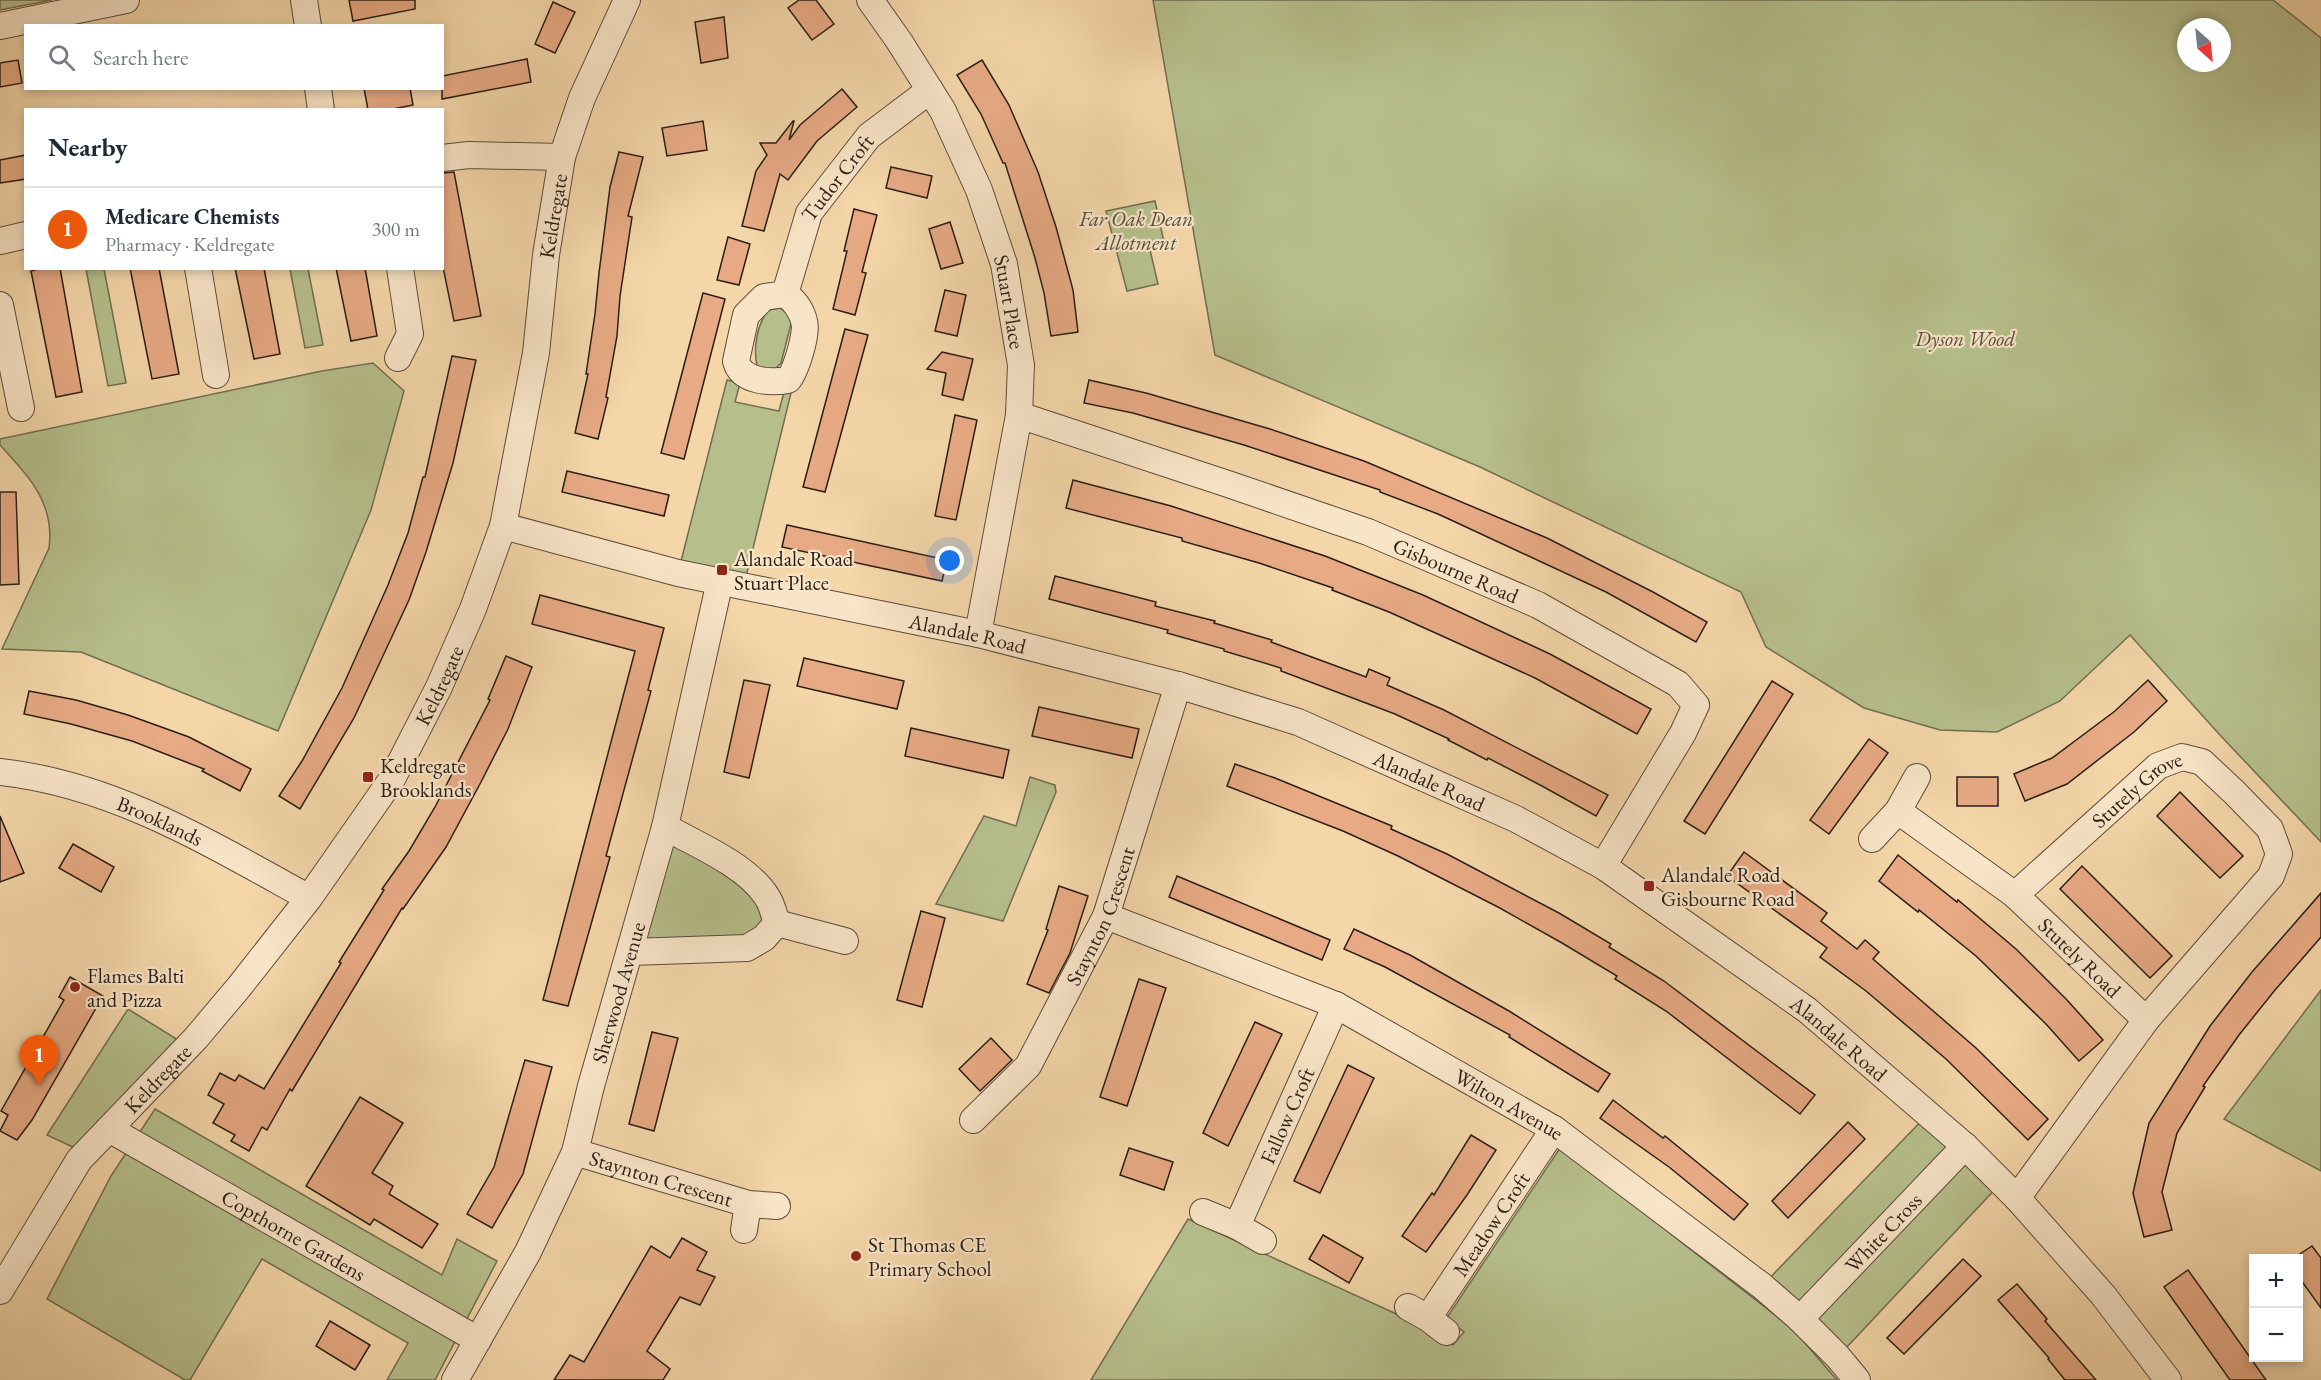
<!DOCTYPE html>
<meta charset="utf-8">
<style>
body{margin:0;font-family:"EB Garamond",serif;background:#f2f2f3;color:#1f2937}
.controls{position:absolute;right:18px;bottom:18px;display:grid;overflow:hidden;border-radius:0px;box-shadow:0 3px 9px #0003}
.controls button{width:54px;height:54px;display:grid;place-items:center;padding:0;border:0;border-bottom:2px solid #e0e1e3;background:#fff;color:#1f2937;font:30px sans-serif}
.compass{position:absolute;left:2177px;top:18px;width:54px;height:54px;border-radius:50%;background:#fff;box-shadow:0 3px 9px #0003;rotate:153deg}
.you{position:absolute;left:950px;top:561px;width:21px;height:21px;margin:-15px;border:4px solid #fff;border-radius:50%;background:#1a73e8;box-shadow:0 0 0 9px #1a73e833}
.badge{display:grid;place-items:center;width:39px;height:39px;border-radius:50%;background:#ea580c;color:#fff;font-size:20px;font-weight:700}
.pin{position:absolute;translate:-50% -50px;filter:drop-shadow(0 2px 3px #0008)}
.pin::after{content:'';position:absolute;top:32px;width:21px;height:18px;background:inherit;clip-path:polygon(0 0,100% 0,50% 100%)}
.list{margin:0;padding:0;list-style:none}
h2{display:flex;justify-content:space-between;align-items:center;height:78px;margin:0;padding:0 24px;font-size:26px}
h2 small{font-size:20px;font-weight:400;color:#747a83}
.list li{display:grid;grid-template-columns:39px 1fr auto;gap:18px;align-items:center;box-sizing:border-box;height:84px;padding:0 24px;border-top:2px solid #e0e1e3}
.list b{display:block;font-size:22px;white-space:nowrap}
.list p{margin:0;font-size:20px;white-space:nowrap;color:#747a83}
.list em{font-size:20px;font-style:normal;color:#747a83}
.icon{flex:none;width:33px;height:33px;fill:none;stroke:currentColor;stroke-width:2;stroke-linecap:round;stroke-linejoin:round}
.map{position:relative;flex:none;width:2321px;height:1380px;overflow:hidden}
.search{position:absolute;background:#fff;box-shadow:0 3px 9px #0003;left:24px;top:24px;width:420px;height:66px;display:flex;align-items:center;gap:15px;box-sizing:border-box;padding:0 21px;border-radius:0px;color:#747a83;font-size:22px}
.panel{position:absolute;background:#fff;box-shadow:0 3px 9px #0003;left:24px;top:108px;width:420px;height:162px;border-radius:0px}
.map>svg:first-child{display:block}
</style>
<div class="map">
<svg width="2321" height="1380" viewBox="0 0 2321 1380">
<rect width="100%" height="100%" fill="#f4d6a9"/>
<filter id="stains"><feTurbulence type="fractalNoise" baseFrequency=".00333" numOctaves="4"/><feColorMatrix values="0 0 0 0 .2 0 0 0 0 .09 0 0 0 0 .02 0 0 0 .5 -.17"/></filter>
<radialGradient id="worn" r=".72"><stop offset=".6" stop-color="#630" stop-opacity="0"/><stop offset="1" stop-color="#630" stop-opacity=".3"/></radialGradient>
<g fill="#b6bf8c" stroke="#706e51" stroke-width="1.5" fill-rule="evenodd">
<path d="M0 0H52L0 10Z"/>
<path d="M1153 0H2273L2321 38V842L2219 734 2130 635 2060 701 1997 732 1940 730 1864 708 1766 647 1741 592 1480 467 1215 355ZM2186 27H2222V63H2186Z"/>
<path d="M1155 201 1165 247 1150 250 1158 284 1127 291 1106 211Z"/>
<path d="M86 269H104L126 383 108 386Z"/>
<path d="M290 269H308L323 345 305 348Z"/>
<path d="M780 308 789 314 791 324 781 363 775 369 766 371 757 366C753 348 757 325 768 310Z"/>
<path d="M373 363 404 391 371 510 278 731 81 652 2 649 49 548C55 502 28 476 0 445V439L322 371Z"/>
<path d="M727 380 740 383 735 402 779 411 784 392 791 393 744 585 678 573Z"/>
<path d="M1030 777 1055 785 1056 792 1003 921 936 904 984 816 1016 826Z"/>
<path d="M665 827 769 898 764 938 631 952Z"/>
<path d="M2321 990V1171L2224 1119Z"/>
<path d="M128 1009 178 1040 77 1149 47 1135Z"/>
<path d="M155 1109 442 1275 457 1239 497 1261 435 1380H387L408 1343 262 1259 190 1380H185L47 1299 111 1176Z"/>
<path d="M1928 1114 2001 1183 1846 1348 1762 1286Z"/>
<path d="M1560 1148 1792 1328 1837 1380H1091L1188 1219 1414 1322 1453 1345 1464 1332 1446 1319Z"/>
</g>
<g fill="#e7aa84" stroke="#2a1e16" stroke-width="1.5">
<path d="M349 0H415V9L353 21Z"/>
<path d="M799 0H816L834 24 812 40 788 8Z"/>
<path d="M553 2 575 12 555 53 535 44Z"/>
<path d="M724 17 728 58 701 63 695 22Z"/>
<path d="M527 59 531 82 442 99V76Z"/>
<path d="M18 60 22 83 0 87V63Z"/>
<path d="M982 60 1009 105 1038 172 1056 227 1073 290 1078 332 1051 336 1044 293 1035 258 1005 163H1003L981 114 957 75Z"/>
<path d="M364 88H410L413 105 388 110H368Z"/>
<path d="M842 89 857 107 817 141 788 180 780 174 764 231 742 226 756 171 767 155 760 143H776L793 121H794L789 140 800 125Z"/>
<path d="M703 121 707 150 667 156 662 128Z"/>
<path d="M619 152 643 157 628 216 632 217 620 296 617 336 606 397 608 398 598 439 575 433 588 374H586L595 314 599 273 610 187Z"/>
<path d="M26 155V179L0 183V160Z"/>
<path d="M891 167 932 176 927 198 886 188Z"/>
<path d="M454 172 481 316 454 321 442 262V173Z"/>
<path d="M854 209 877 215 862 272 866 273 855 315 833 309 847 251H844Z"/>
<path d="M950 222 963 263 941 269 929 229Z"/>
<path d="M728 237 750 244 739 285 717 280Z"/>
<path d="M42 268H60L82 392 56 397 31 271Z"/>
<path d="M130 268H159L179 374 152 379Z"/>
<path d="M235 268H264L280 354 254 359Z"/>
<path d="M336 268H365L377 336 351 341Z"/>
<path d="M945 290 966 295 957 336 935 331Z"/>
<path d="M703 293 725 299 684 459 661 453Z"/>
<path d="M845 329 868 335 825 492 803 487Z"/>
<path d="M942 352 973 359 963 400 942 395 946 373 927 369Z"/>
<path d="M452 356 476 360 453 463 426 552 409 600 354 718 300 809 279 796 302 761 342 688 388 585 408 533 423 477H425Z"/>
<path d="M1089 380 1146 393 1270 429 1364 461 1547 538 1653 592 1707 622 1696 642 1606 592 1438 514 1380 492V490L1244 445 1133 413 1084 403Z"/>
<path d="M955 415 977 420 956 520 935 516Z"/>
<path d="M567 471 669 495 664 516 562 492Z"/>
<path d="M1073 480 1171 506 1325 556 1423 595 1550 654 1651 709 1637 734 1535 678 1389 612 1332 590 1333 588 1259 563 1182 541V538L1066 508Z"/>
<path d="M0 492H16L19 584 0 585Z"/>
<path d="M787 525 947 560 942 581 782 547Z"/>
<path d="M1055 576 1156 602 1155 606 1215 621 1214 623 1272 640 1271 642 1366 677 1369 669 1390 678 1387 685 1444 710 1608 795 1596 816 1542 786 1488 758 1487 760 1448 740 1449 739 1395 714 1281 671V668L1224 651V649L1167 633 1168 630 1049 599Z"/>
<path d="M540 595 664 628 648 690 651 691 606 856 610 857 568 1006 543 1000 635 651 532 624Z"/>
<path d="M506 656 532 667 508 729 481 782 446 847 403 909 402 908 292 1091 290 1089 267 1130 262 1127 249 1151 231 1141 235 1135 213 1123 224 1104 208 1095 220 1073 235 1081 239 1075 264 1089 341 963 339 962 384 890 382 889 409 851 435 807 490 700 488 699Z"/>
<path d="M804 658 904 681 897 709 797 686Z"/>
<path d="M744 680 770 685 749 778 724 772Z"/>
<path d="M2148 680 2167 701 2134 732 2067 784 2025 801 2014 774 2052 758 2115 711Z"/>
<path d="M1772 681 1793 694 1705 834 1684 821Z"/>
<path d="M29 691 76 700 128 715 189 737 251 769 240 791 202 771 204 769 132 741 71 724 24 714Z"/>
<path d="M1039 707 1139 729 1132 758 1032 736Z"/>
<path d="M911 728 1009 750 1003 778 905 756Z"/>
<path d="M1869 739 1888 753 1829 834 1810 820Z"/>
<path d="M1235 764 1275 778 1392 826 1391 829 1447 854 1559 913 1611 944 1609 947 1664 981 1815 1095 1800 1114 1666 1011 1615 979 1617 976 1562 943 1498 907 1398 856 1343 831 1227 786Z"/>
<rect x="1957" y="777" width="41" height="29"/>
<path d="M2180 792 2243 856 2220 878 2157 816Z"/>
<path d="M0 816 24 873 0 882Z"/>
<path d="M73 844 114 867 101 892 59 868Z"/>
<path d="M1744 852 1827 913 1821 921 1857 949 1865 940 1879 952 1873 959 1976 1048 2048 1119 2028 1140 1946 1059 1866 991 1820 957 1827 948 1727 876Z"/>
<path d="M1898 855 1957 902 1958 900 2016 949 2067 1000 2103 1040 2079 1061 2046 1024 1976 956 1919 910 1918 912 1879 881Z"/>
<path d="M2082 866 2172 956 2150 978 2060 889Z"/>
<path d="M1177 876 1330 940 1322 960 1169 897Z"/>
<path d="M1059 886 1088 896 1070 953 1049 993 1027 984 1048 930 1046 929Z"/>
<path d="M2321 893V937L2275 990 2239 1035 2203 1086 2205 1087 2177 1133 2162 1192 2172 1230 2144 1237 2133 1193 2149 1123 2210 1026 2252 972Z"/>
<path d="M921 911 945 918 922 1007 897 1000Z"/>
<path d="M1354 929 1410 955 1509 1011 1610 1074 1598 1092 1509 1037 1510 1035 1385 967 1344 949Z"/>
<path d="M70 977 103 996 32 1120 17 1140 0 1131 8 1115 1 1111 64 1000 59 997Z"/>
<path d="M1139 979 1166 988 1127 1106 1100 1097Z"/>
<path d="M1255 1022 1282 1034 1228 1146 1203 1133Z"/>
<path d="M652 1032 678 1038 654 1131 629 1124Z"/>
<path d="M991 1038 1012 1060 980 1091 959 1069Z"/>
<path d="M525 1060 552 1067 523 1174 492 1228 467 1214 494 1167Z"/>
<path d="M1348 1065 1374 1078 1320 1193 1294 1181Z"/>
<path d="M360 1097 403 1123 372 1173 393 1186 389 1194 438 1224 422 1248 374 1219 370 1225 306 1186Z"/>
<path d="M1613 1100 1663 1138 1665 1136 1748 1204 1734 1220 1669 1167 1600 1118Z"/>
<path d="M1848 1122 1865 1139 1788 1218 1772 1201Z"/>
<path d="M1471 1135 1496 1150 1467 1195 1426 1252 1402 1236 1432 1193 1434 1195Z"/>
<path d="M1129 1148 1173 1162 1164 1190 1120 1175Z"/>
<path d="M1323 1235 1363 1258 1349 1283 1309 1259Z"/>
<path d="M682 1238 707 1252 697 1270 715 1277 700 1305 680 1297 647 1351 670 1369 663 1380H554L570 1355 584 1362 651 1246 670 1258Z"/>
<path d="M2312 1246 2321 1258V1308L2298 1276V1258H2294Z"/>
<path d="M1963 1259 1981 1276 1904 1354 1887 1338Z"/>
<path d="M2188 1270 2223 1319 2266 1380H2230L2164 1287Z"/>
<path d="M2017 1284 2047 1319 2045 1321 2096 1380H2065L2048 1359 2049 1358 1998 1300Z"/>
<path d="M330 1321 370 1345 355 1370 316 1346Z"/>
</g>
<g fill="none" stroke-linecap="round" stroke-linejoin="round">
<defs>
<g id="street">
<path d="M304 0 308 26"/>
<path id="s1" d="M870 0 899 41 943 111 979 190 1004 264 1021 365 1019 415 978 634"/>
<path d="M0 26 126 0"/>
<path d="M318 88 321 110"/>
<path d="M442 158 469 155 562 157"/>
<path d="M0 241 26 235"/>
<path d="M198 268 216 375"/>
<path id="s2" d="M785 294 764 297 746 315 736 361C741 382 771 383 788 380 796 371 808 332 804 321 801 309 795 301 785 294L809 213 869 136 930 90"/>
<path d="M0 305 21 408"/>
<path d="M398 358 410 334 400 268"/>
<path id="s3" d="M1019 415 1228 484 1368 532 1538 605 1678 684 1696 705 1683 733 1603 866"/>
<path id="s4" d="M503 526 678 573 978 634 1178 685 1298 722 1516 819 1603 866 1807 1010 1965 1146 2017 1198 2103 1295 2168 1380"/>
<path id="s5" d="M0 772C113 784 211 844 309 898"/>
<path id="s6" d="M1917 777 1898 811 2015 895 2158 766 2182 757 2202 762 2235 793 2270 829 2279 854 2271 876 2146 1020 2017 1198"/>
<path d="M1872 839 1898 811"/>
<path id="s7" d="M2015 895 2146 1020"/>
<path id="s8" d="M1106 916 1336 1005 1554 1129 1762 1286 1800 1319 1838 1357 1857 1380"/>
<path d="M777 923 845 941"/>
<path d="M631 952 747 948 764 938 777 923C774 915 772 904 767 897 748 866 696 844 665 827"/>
<path id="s9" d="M973 1120 1028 1066 1106 916 1178 685"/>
<path id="s10" d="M109 1129 478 1340"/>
<path id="s11" d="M575 1152 748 1204 777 1206"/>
<path id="s12" d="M1203 1212 1237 1226 1336 1005"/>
<path d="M1237 1226 1263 1241"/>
<path d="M744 1230 748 1204"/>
<path id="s13" d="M0 1291 79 1160 196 1038 239 987 309 898 392 779 439 687 473 609 503 526 536 353 546 255 562 157 582 98 627 0"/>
<path id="s14" d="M1408 1307 1428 1318 1554 1129"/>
<path d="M1428 1318 1446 1332"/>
<path id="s15" d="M1800 1319 1965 1146"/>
<path id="s16" d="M455 1380 528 1252 575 1152 591 1086 665 827 720 581"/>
</g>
</defs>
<use href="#street" stroke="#5c4c3b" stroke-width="28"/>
<use href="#street" stroke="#f8e4c7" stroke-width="26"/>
</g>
<g fill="#8f2418" stroke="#f8e4c7" stroke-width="2">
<rect x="716" y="564" width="12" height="12" rx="3"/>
<rect x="362" y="771" width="12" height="12" rx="3"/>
<rect x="1643" y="880" width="12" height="12" rx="3"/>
<circle cx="75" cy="987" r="6"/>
<circle cx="856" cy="1256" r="6"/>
</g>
<g text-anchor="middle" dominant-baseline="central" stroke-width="4.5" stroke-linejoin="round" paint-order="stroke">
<g font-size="21" fill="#2a1e16" stroke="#f8e4c7">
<text stroke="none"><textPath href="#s2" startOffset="380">Tudor Croft</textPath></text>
<text stroke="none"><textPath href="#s13" startOffset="1238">Keldregate</textPath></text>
<text stroke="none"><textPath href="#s1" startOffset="336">Stuart Place</textPath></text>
<text stroke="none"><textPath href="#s3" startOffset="464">Gisbourne Road</textPath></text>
<text stroke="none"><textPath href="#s4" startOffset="477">Alandale Road</textPath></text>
<text stroke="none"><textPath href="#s13" startOffset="752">Keldregate</textPath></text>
<text stroke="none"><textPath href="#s4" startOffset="963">Alandale Road</textPath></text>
<text stroke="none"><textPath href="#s6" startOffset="345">Stutely Grove</textPath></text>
<text stroke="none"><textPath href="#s5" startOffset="168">Brooklands</textPath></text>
<text stroke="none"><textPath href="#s9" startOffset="244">Staynton Crescent</textPath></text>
<text stroke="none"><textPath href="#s7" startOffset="90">Stutely Road</textPath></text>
<text stroke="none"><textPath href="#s16" startOffset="423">Sherwood Avenue</textPath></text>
<text stroke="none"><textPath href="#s4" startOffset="1449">Alandale Road</textPath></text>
<text stroke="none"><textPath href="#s13" startOffset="266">Keldregate</textPath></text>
<text stroke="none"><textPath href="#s8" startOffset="446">Wilton Avenue</textPath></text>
<text stroke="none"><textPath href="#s12" startOffset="158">Fallow Croft</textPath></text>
<text stroke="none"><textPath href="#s11" startOffset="90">Staynton Crescent</textPath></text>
<text stroke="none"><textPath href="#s14" startOffset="136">Meadow Croft</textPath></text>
<text stroke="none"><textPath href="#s15" startOffset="120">White Cross</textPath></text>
<text stroke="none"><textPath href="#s10" startOffset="213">Copthorne Gardens</textPath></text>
</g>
<g font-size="21" font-style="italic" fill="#544e39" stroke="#f8e4c7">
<text x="1136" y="218">Far Oak Dean<tspan x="1136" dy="24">Allotment</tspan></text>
<text x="1965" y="338">Dyson Wood</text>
</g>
<g font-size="21" fill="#2a1e16" stroke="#f8e4c7" text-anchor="start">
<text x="734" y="558">Alandale Road<tspan x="734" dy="24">Stuart Place</tspan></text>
<text x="380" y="765">Keldregate<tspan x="380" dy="24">Brooklands</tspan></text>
<text x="1661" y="874">Alandale Road<tspan x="1661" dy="24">Gisbourne Road</tspan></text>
<text x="87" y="975">Flames Balti<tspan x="87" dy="24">and Pizza</tspan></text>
<text x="868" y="1244">St Thomas CE<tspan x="868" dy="24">Primary School</tspan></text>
</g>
</g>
<rect width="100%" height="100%" filter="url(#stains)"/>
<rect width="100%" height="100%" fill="url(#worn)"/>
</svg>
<div class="controls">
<button>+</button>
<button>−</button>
</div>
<svg class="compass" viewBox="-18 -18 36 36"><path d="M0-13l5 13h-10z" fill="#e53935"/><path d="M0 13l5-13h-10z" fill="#747a83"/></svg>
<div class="you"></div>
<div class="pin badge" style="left:39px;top:1085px">1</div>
<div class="search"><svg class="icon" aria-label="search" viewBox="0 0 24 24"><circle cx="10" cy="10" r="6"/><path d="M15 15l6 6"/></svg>Search here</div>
<section class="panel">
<h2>Nearby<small></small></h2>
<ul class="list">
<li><span class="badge">1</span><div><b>Medicare Chemists</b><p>Pharmacy · Keldregate</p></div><em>300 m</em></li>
</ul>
</section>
</div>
